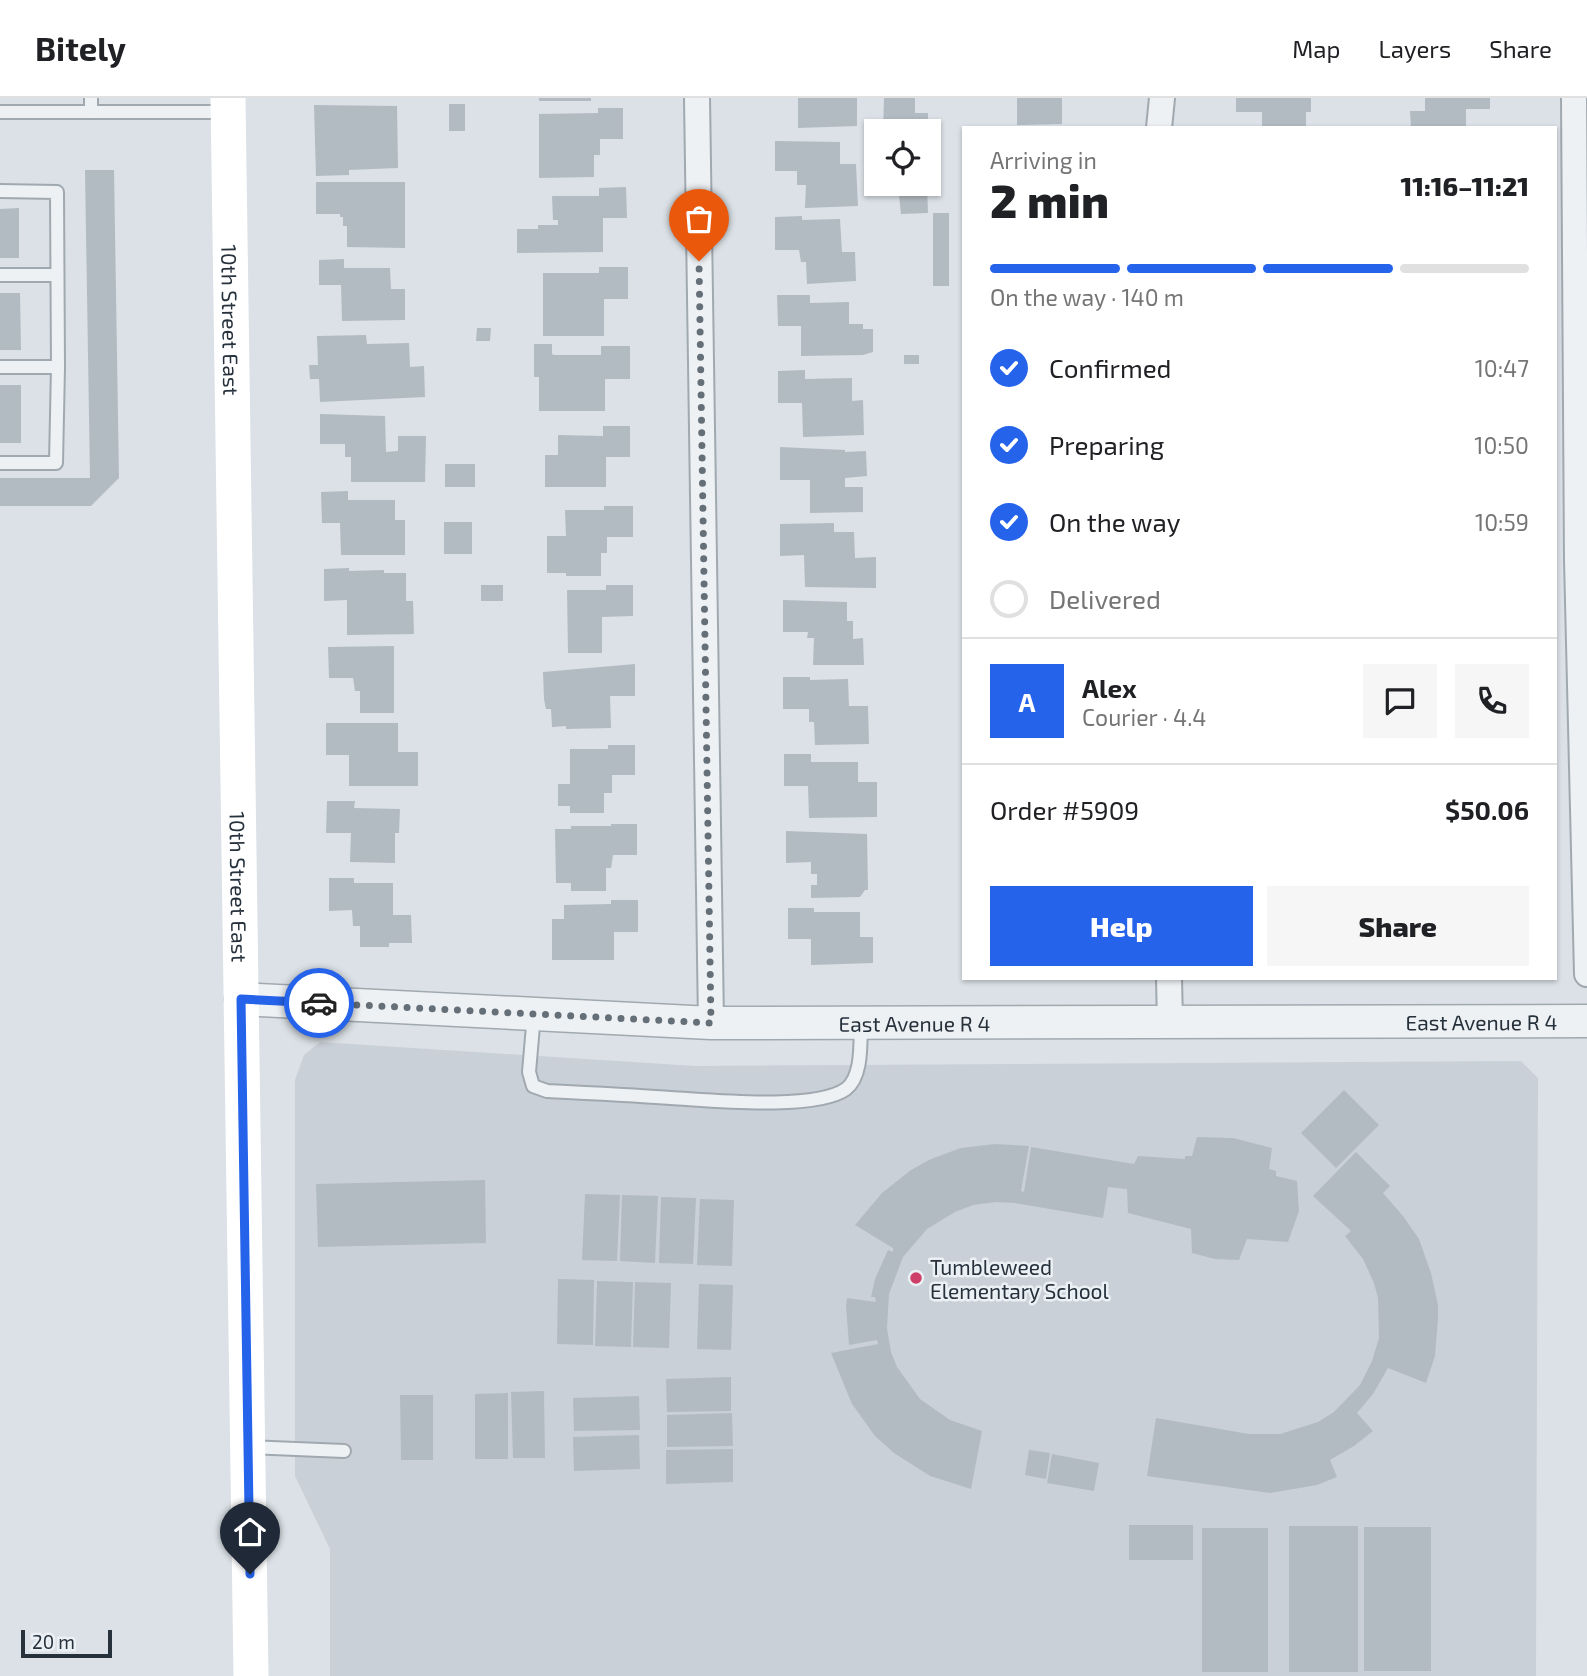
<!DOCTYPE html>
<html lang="en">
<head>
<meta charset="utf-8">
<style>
	body { margin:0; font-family:"Exo 2",sans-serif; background:#f6f6f6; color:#202124; height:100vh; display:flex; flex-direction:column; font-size:26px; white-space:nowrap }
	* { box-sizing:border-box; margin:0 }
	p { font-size:23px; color:#757577 }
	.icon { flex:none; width:38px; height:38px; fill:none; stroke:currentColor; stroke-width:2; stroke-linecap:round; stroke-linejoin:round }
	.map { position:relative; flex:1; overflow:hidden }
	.details { position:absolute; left:962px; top:28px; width:595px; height:854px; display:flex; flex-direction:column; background:#fff; border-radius:0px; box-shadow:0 2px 5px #0004 }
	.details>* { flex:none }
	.buttons { position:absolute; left:864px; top:21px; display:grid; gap:14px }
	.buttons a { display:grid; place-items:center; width:77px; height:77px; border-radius:0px; background:#fff; box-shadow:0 2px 5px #0004; font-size:35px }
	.scale { position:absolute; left:21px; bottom:18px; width:91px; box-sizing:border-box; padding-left:7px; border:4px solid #26313c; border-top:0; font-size:19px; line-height:24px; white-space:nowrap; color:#26313c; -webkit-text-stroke:5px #eaf0f4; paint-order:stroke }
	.pin { position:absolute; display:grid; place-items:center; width:60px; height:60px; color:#fff; margin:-72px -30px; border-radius:50% 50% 50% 0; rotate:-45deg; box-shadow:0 0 7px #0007 }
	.pin .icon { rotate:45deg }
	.courier { position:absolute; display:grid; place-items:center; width:70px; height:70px; margin:-35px; border:5px solid #2563eb; border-radius:50%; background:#fff; color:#222; box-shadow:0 2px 9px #0007 }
	.headline em { font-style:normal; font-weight:800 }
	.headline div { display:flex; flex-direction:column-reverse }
	.headline { display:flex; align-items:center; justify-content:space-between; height:119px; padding:0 28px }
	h1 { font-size:46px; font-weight:800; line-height:52px }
	.bar { display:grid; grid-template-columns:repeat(4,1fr); gap:10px 7px; align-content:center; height:84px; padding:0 28px }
	.bar i { height:9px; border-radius:5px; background:#e0e0e0 }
	.bar .selected { background:#2563eb }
	.bar p { grid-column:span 4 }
	.line { display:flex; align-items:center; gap:18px; padding:0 28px; border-top:2px solid #e0e0e0 }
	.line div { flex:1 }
	.round { display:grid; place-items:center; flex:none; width:74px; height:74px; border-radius:0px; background:#f6f6f6 }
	ol { padding:0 28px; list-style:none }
	li { display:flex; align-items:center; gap:21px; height:77px }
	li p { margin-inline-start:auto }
	li .icon { padding:7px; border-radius:50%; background:#2563eb; color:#fff; stroke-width:4 }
	li:last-child { color:#757577 }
	li i { width:38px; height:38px; border:4px solid #e0e0e0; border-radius:50% }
	.primary-button { display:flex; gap:14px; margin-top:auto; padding:14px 28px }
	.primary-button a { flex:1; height:80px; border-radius:0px; background:#2563eb; color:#fff; font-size:28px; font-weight:800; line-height:80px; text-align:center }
	.primary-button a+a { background:#f6f6f6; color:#202124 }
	header { display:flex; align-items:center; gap:42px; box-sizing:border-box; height:98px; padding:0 35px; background:#fff; border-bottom:2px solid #e0e0e0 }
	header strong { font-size:33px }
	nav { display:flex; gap:38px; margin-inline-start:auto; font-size:24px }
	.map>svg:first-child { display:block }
	.built { fill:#c9d0d8 }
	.building { fill:#b3bbc2 }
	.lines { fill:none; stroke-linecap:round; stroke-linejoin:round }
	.service-casing { stroke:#a1a9b0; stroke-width:16 }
	.minor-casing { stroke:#a1a9b0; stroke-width:28 }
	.tertiary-casing { stroke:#a1a9b0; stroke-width:35 }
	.service { stroke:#eef1f4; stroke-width:12 }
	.minor { stroke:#eef1f4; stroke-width:24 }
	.tertiary { stroke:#eef1f4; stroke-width:32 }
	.secondary { stroke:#fff; stroke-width:35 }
	.done { stroke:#656f78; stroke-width:7; stroke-dasharray:0 12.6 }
	.route { stroke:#2563eb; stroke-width:9 }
	.poi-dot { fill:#cd3e69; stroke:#eaf0f4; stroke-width:2.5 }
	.labels { text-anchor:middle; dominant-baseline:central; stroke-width:5; stroke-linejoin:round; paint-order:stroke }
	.street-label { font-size:21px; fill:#26313c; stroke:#eaf0f4 }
	.poi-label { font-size:21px; fill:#26313c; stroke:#eaf0f4; text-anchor:start }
</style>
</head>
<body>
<header>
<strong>Bitely</strong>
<nav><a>Map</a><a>Layers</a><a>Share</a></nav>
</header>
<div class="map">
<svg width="1587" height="1578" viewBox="0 0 1587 1578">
	<rect width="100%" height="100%" fill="#dbe1e6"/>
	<!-- built -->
	<path class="built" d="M320,944l375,24 826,-5 17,17 -2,598h-1206v-127l-35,-73v-396l9,-25z"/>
	<!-- building -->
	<g class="building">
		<rect x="539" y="0" width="52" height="3"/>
		<path d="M798,0h59v28l-59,2z"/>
		<path d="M884,0h31v15h13v18h-45z"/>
		<path d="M1017,0h45v26l-45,1z"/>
		<path d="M1236,0h75v14h-5v16h-44v-16h-26z"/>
		<path d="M1425,0h65v11h-24v19h-55l-1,-17h15z"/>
		<rect x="449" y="6" width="16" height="27"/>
		<path d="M314,7l83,1 1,62 -49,2v5l-33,1z"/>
		<path d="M598,10h25v31h-23v16h-6v22l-55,1v-64l59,-1z"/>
		<path d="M775,43l65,1v22h16l2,42 -53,2 1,-23h-9v-14h-22z"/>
		<path d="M85,72h29l5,308 -28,28h-91v-28h90z"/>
		<path d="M316,84h89v66l-58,-1v-21h-4v-9h-3v-3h-24z"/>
		<path d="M927,86l1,29 -27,1 -3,-29z"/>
		<path d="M626,89l1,31h-24v34l-86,1v-24h21v-4h20v-5h-5l-1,-24h47v-8z"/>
		<path d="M19,110v50h-19v-49z"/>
		<rect x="933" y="115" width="16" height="73"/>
		<path d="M802,118v4l38,-1 2,33h13l1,29 -49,3 -1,-22h-5l-2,-12h-24v-33z"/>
		<path d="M344,161v9h46l1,21h14v31l-63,1 -1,-36h-22v-25z"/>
		<path d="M599,169h29v32h-24v37h-61v-63h56z"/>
		<path d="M0,195h20l1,57h-21z"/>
		<path d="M777,197h33v8l39,-1v22h14v5h10v23l-10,3 -62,1v-30h-23z"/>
		<path d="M477,230h14l-1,13h-14z"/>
		<path d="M366,237l1,9 42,-1 1,24 14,-1 1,31 -105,5 -1,-23h-9l-1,-14h9l-1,-29z"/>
		<path d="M534,246h18v10l2,1h47v-9h29v33h-25v32h-66v-34h-5z"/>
		<rect x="904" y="257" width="15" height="9"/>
		<path d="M805,272v9l47,-1v23l11,-1 1,35 -61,2 -1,-34h-24v-32z"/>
		<rect x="0" y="287" width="21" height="58"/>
		<path d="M320,316l65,2 1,36 12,-1v-15h28l-1,46h-74v-25h-6v-13h-25z"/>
		<path d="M603,328h27v31h-24v30h-61v-32h13v-20l45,1z"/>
		<path d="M780,349l65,3v2l21,-1 1,25 -22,2v9h18v25l-53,1v-33h-30z"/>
		<rect x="445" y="366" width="30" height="23"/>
		<path d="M348,393v9h47v20h10v35h-64l-1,-32h-18l-1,-31z"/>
		<path d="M604,408h29v31h-26v16h-6v23h-35v-3h-19v-37h19l-1,-26h39z"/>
		<rect x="444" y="424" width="28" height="32"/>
		<path d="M834,425v9h20l1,26 21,-1v31l-71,-1 -1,-32 -24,1v-32z"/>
		<path d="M349,470v3l35,-1v3h22v28h7l1,33 -67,1v-35l-23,1v-32z"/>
		<rect x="481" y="487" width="22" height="16"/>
		<path d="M606,487h27v31l-31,1v36h-34l-1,-63h39z"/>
		<path d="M783,502l64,2v19h6v18l10,-1 1,27h-51l1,-27h-7l1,-6h-25z"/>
		<path d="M394,548v67h-34v-22h-5l-2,-13h-24l-1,-31z"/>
		<path d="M635,566v32h-25l1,32 -45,1v-3l-14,1 -1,-18h-5l-2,-10 -1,-27z"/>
		<path d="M783,579h27v3l38,-1 1,27h19l1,38 -54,1 -1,-23h-5v-13h-26z"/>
		<path d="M326,625h72v29h20v34h-69v-31h-23z"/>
		<path d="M608,647h27v30h-23v18h-8v20h-34v-7h-12v-22h12v-35h38z"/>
		<path d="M784,656h27v8h47v20h19v35l-68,1 -1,-32h-24z"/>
		<path d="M327,703h28l-1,7 46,1 -1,24h-4v30l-45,-1 1,-29h-25z"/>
		<path d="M611,726h26v31h-24l-2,13h-5v23h-35v-8h-15l-1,-54h16v-3h40z"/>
		<path d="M786,733l81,3 1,56h-3l-5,7 -49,1v-13h6v-11h-6v-12l-25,1z"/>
		<path d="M329,780h25v5h39v32h18l1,28h-23v4h-29v-21h-7l-1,-16 -23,1z"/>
		<path d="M611,802h27v32h-24v28h-62v-41h12v-14l47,-1z"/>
		<path d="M788,810h26v4h46v25h13v26l-62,2v-26h-23z"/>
		<path d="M1344,992l35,35 -43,43 -35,-35z"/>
		<path d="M1197,1039l36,1 39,10 -3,21 7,2v5l21,5 2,30 -11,31 -41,-3 -8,21 -24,-1 -23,-6 -1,-24 -63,-16 -1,-24 -19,-2 -5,31 -88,-15 -19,-1 -23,3 -18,7 -28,17 -24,28 -14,37 -2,34 4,24 6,15 23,32 30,21 32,11 -11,58 -41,-13 -36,-23 -19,-17 -23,-32 -21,-51 47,-9 -1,-4 -28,5 -3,-39 1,-8 29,4 -1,-5h-4l4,-18 13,-29 5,2v-4l-38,-23 27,-32 29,-23 20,-11 30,-11 34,-4 34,2 -8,45 3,1 7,-45 103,17 4,-8 47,3v-3h7z"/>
		<path d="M1356,1054l34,34 -7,7 20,23 16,23 12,34 7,32v14l-3,37 -9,27 -38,-15 -15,26 -16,19 16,18 -19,15 -24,14 7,17 -20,8 -47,8 -123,-17 9,-58 93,16h31l38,-12 16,-10 26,-27 12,-24 7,-23 -1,-40 -4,-15 -11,-24 -18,-23 6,-5 -38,-35z"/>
		<path d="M485,1082l1,63 -168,4 -2,-63z"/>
		<path d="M585,1096l35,1 -3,66 -35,-1z"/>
		<path d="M622,1097l36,1 -3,67 -35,-2z"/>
		<path d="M661,1099l35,1 -3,66 -34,-1z"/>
		<path d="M700,1101l34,1 -2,66 -35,-1z"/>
		<path d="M558,1181l36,1 -1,65 -36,-1z"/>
		<path d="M597,1183l36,1 -2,65 -36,-1z"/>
		<path d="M635,1184l36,1 -2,65 -36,-1z"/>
		<path d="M699,1186l34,1 -2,65 -34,-1z"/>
		<path d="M731,1279v34l-64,1 -1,-33z"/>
		<path d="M544,1293l1,67h-32l-2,-66z"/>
		<path d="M508,1295v66h-33v-65z"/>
		<path d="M400,1297h33v65h-32z"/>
		<path d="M639,1298l1,34 -66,1 -1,-33z"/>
		<path d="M732,1315l1,33 -66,1v-32z"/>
		<path d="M639,1337l1,34 -66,2 -1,-34z"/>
		<path d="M733,1351v33l-67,2v-34z"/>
		<path d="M1029,1352l21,3 -4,26 -21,-4z"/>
		<path d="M1052,1356l47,9 -5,28 -47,-8z"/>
		<rect x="1129" y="1427" width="64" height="35"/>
		<rect x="1289" y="1428" width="69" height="146"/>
		<rect x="1364" y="1429" width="67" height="144"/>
		<rect x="1202" y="1430" width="66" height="144"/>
	</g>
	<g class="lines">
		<!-- service casing -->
		<g class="service-casing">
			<g id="service">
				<path d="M0,14h228"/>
				<path d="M91,14v-14"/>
				<path d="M0,93l57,1 1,175"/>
				<path d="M0,177h57"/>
				<path d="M0,269h58l-2,96h-56"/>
				<path d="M534,916l-5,58 4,14 14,5c42,2 83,4 124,7 38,2 144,13 175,-9 17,-13 14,-47 15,-66"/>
				<path d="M248,1349l96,4"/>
			</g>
		</g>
		<!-- minor casing -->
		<g class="minor-casing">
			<g id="minor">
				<path d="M697,0l14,925"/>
				<path d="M1574,0l3,462 10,414"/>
				<path d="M1159,30l3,-30"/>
				<path d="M1169,880l1,45"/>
			</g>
		</g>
		<!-- tertiary casing -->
		<g class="tertiary-casing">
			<g id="tertiary">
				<path id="s1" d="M241,901l470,24 876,-2"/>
			</g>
		</g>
		<!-- service -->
		<use href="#service" class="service"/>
		<!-- minor -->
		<use href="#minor" class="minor"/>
		<!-- tertiary -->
		<use href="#tertiary" class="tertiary"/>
		<!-- secondary -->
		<path class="secondary" id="s2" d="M228,0l23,1578"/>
	</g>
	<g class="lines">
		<!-- done -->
		<path class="done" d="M319,905l392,20 -12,-762"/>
		<!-- route -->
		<path class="route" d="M250,1476l-9,-575 78,4"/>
	</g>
	<!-- markers -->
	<circle class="poi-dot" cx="916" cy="1180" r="7"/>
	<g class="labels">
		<!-- street labels -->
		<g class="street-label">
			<text stroke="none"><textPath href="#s2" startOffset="222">10th Street East</textPath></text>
			<text stroke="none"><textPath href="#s2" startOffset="789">10th Street East</textPath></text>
			<text stroke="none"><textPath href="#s1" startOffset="1241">East Avenue R 4</textPath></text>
			<text stroke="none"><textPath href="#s1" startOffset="674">East Avenue R 4</textPath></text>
		</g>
		<!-- poi labels -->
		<g class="poi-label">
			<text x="930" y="1168">Tumbleweed<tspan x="930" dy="24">Elementary School</tspan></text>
		</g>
	</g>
</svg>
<div class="buttons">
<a><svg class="icon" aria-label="locate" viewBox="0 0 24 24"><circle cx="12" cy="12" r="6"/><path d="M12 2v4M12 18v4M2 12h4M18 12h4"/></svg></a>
</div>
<div class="scale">20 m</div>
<div class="pin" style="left:699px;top:163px;background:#ea580c"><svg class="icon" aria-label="bag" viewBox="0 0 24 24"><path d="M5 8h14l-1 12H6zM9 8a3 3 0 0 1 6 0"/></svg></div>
<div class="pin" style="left:250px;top:1476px;background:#1f2937"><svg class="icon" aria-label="home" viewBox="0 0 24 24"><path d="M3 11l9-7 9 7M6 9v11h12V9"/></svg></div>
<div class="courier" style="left:319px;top:905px"><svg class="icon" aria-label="car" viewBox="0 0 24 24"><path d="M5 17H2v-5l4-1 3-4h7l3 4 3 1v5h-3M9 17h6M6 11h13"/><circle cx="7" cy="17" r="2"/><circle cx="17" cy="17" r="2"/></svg></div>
<section class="details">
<div class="headline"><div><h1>2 min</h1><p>Arriving in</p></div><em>11:16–11:21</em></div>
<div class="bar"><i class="selected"></i><i class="selected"></i><i class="selected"></i><i></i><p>On the way · 140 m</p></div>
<ol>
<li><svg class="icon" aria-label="check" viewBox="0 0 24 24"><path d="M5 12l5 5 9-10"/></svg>Confirmed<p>10:47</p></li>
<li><svg class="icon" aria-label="check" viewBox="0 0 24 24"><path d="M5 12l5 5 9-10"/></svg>Preparing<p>10:50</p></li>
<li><svg class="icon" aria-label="check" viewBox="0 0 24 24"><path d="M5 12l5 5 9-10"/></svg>On the way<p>10:59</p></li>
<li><i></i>Delivered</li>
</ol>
<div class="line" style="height:126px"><b class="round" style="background:#2563eb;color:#fff">A</b><div><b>Alex</b><p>Courier · 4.4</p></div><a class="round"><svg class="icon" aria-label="chat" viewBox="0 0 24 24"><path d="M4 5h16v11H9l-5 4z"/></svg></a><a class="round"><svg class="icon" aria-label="phone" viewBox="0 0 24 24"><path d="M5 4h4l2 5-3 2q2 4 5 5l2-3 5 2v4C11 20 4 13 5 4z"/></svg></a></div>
<div class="line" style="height:91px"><div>Order #5909</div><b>$50.06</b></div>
<div class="primary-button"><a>Help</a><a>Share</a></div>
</section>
</div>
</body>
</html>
